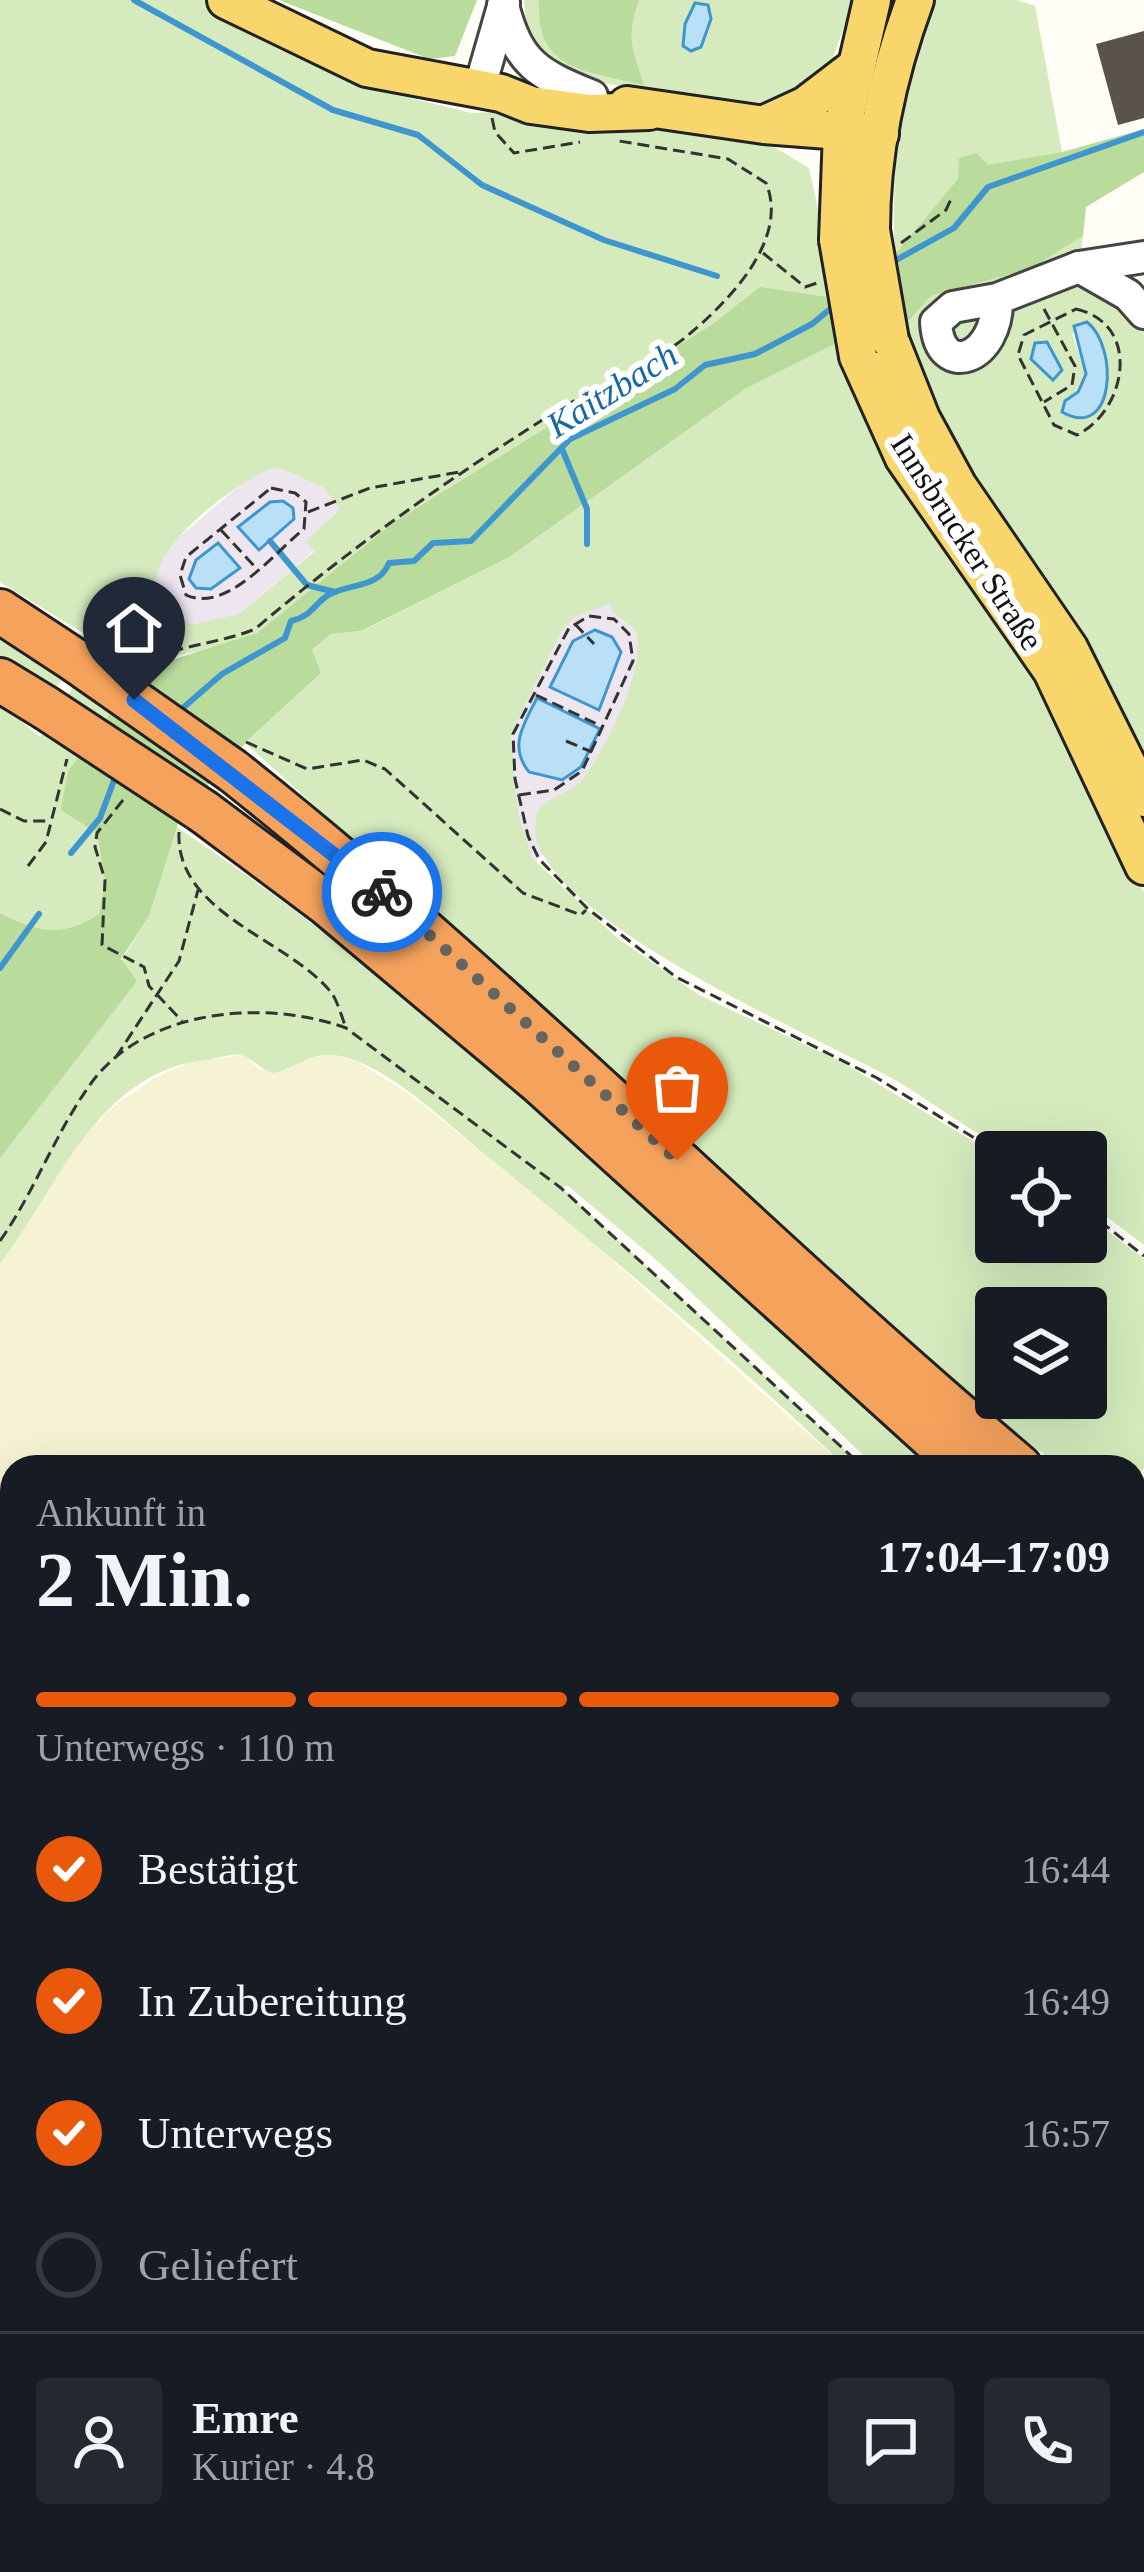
<!DOCTYPE html>
<html lang="de">
<head>
<meta charset="utf-8">
<style>
	body { margin:0; font-family:"Times New Roman",serif; background:#242831; color:#f1f3f6; height:100vh; display:flex; flex-direction:column; font-size:45px; white-space:nowrap }
	* { box-sizing:border-box; margin:0 }
	p { font-size:39px; color:#9ea1a6 }
	.icon { flex:none; width:66px; height:66px; fill:none; stroke:currentColor; stroke-width:2; stroke-linecap:round; stroke-linejoin:round }
	.map { position:relative; flex:1; overflow:hidden }
	.drawer { position:absolute; left:0px; top:1455px; width:1146px; height:1119px; display:flex; flex-direction:column; background:#171b24; border-radius:36px 36px 0 0; box-shadow:0 12px 48px #0002 }
	.drawer>* { flex:none }
	.controls { position:absolute; left:975px; top:1131px; display:grid; gap:24px }
	.controls a { display:grid; place-items:center; width:132px; height:132px; border-radius:12px; background:#171b24; box-shadow:0 12px 48px #0002; font-size:60px }
	.pin { position:absolute; display:grid; place-items:center; width:102px; height:102px; color:#fff; margin:-123px -51px; border-radius:50% 50% 50% 0; rotate:-45deg; box-shadow:0 0 12px #0007 }
	.pin .icon { rotate:45deg }
	.courier { position:absolute; display:grid; place-items:center; width:120px; height:120px; margin:-60px; border:9px solid #1a73e8; border-radius:50%; background:#fff; color:#222; box-shadow:0 3px 15px #0007 }
	.head em { font-style:normal; font-weight:600 }
	.head div { display:flex; flex-direction:column-reverse }
	.head { display:flex; align-items:center; justify-content:space-between; height:204px; padding:0 36px }
	h1 { font-size:78px; font-weight:600; line-height:90px }
	.bar { display:grid; grid-template-columns:repeat(4,1fr); gap:18px 12px; align-content:center; height:144px; padding:0 36px }
	.bar i { height:15px; border-radius:9px; background:#363941 }
	.bar .active { background:#ea580c }
	.bar p { grid-column:span 4 }
	.line { display:flex; align-items:center; gap:30px; padding:0 36px; border-top:3px solid #363941 }
	.line div { flex:1 }
	.round { display:grid; place-items:center; flex:none; width:126px; height:126px; border-radius:12px; background:#242831 }
	ol { padding:0 36px; list-style:none }
	li { display:flex; align-items:center; gap:36px; height:132px }
	li p { margin-inline-start:auto }
	li .icon { padding:12px; border-radius:50%; background:#ea580c; color:#fff; stroke-width:4 }
	li:last-child { color:#9ea1a6 }
	li i { width:66px; height:66px; border:6px solid #363941; border-radius:50% }
	.map>svg:first-child { display:block }
	.industrial { fill:#eee6ef }
	.farmland { fill:#f6f3d4 }
	.green { fill:#d5ebbd; fill-rule:evenodd }
	.forest { fill:#b9dc9c }
	.water { fill:#b9e0f7; stroke:#3f96cf; stroke-width:3 }
	.lines { fill:none; stroke-linecap:round; stroke-linejoin:round }
	.stream { stroke:#3f96cf; stroke-width:6 }
	.building { fill:#5a524d }
	.minor-casing { stroke:#444; stroke-width:36 }
	.major-casing { stroke:#222; stroke-width:42 }
	.highway-casing { stroke:#222; stroke-width:48 }
	.path { stroke:#333; stroke-width:3; stroke-dasharray:12 6; stroke-linecap:butt }
	.minor { stroke:#fff; stroke-width:30 }
	.major { stroke:#f9d66b; stroke-width:36 }
	.highway { stroke:#f5a25d; stroke-width:42 }
	.major-bridge-casing { stroke:#222; stroke-width:42; stroke-linecap:butt }
	.highway-bridge-casing { stroke:#222; stroke-width:48; stroke-linecap:butt }
	.major-bridge { stroke:#f9d66b; stroke-width:36 }
	.highway-bridge { stroke:#f5a25d; stroke-width:42 }
	.done { stroke:#646461; stroke-width:12; stroke-dasharray:0 21.6 }
	.route { stroke:#1a73e8; stroke-width:15 }
	.labels { text-anchor:middle; dominant-baseline:central; stroke-width:12; stroke-linejoin:round; paint-order:stroke }
	.street-label { font-size:33px; fill:#111; stroke:#fff }
	.water-label { font-size:36px; font-style:italic; fill:#1768a6; stroke:#fff }
</style>
</head>
<body>
<div class="map">
<svg width="1144" height="2572" viewBox="0 0 1144 2572">
	<rect width="100%" height="100%" fill="#fffdf5"/>
	<!-- industrial -->
	<g class="industrial">
		<path d="M277,467l46,20 17,22 -33,31 8,10 -76,64 -47,12 -34,-30 -4,-24 15,-26 85,-73z"/>
		<path d="M602,585l23,20 31,56 -98,182 -40,32 -19,-141 57,-113z"/>
	</g>
	<!-- farmland -->
	<g class="farmland">
		<path d="M333,1054l25,8 54,34 165,133 269,238h-834v1095h22l-3,10h-31v-1308l76,-120 38,-38 39,-27 40,-18 50,-6 16,14 24,2 24,-14z"/>
		<path d="M1144,2212v360h-206l7,-10h189v-332z"/>
		<path d="M163,2562h353l-3,10h-350z"/>
	</g>
	<!-- green -->
	<g class="green">
		<path d="M0,0h207l147,77 -2,7 120,29 47,-2 255,36 35,21 16,73 -5,2 8,54 -69,-9 -48,37 -317,197 -137,111 -25,12 -68,13 -88,159 21,16 8,47 -6,34c-37,24 -61,18 -99,-1v-209l40,33 61,-93 -101,-62zM277,467l46,20 17,22 -34,32 9,10 -76,63 -47,11c-10,-8 -29,-20 -34,-31 -19,-41 84,-118 119,-127z"/>
		<path d="M524,0h330l-30,82 -42,24 -33,1 -158,-26 -50,-23 -14,-22z"/>
		<path d="M933,0h84l18,6 27,146c-105,18 -100,23 -167,102 -5,-89 8,-170 38,-254z"/>
		<path d="M1083,236l-3,31 64,46v454l-190,-320 -50,-125 27,-26 99,-27zM1087,322l8,7 12,33 -44,50 23,-38 -14,-40z"/>
		<path d="M839,342l177,292 128,258v353l-58,-44v-49c-21,0 -53,6 -73,0 -23,-7 -91,-57 -118,-72 -73,-41 -357,-162 -360,-252 -1,-34 31,-28 47,-48 24,-31 67,-114 53,-151l-24,-18v-8l-37,14 -13,15 -50,102 7,79 14,45 84,79 83,58 141,66 156,94v87h90v-28l58,45v209l-10,14v-15h-72l-49,-35 -768,-689 76,-70 -10,-22 20,-17 31,-3 146,-73 237,-169zM996,1308h90v90h-90z"/>
		<path d="M0,631l65,43 -11,19 -54,-32z"/>
		<path d="M175,826c277,183 506,426 757,641h-56l-215,-203 -94,-79 -5,3 301,279h-17c-112,-108 -232,-208 -353,-306 -40,-32 -108,-100 -159,-106 -24,-3 -39,13 -60,18 -13,-3 -21,-14 -32,-18 -9,-2 -28,4 -37,5 -108,12 -149,131 -205,204v-106l149,-242z"/>
		<path d="M1134,1718l10,3v60l-10,9z"/>
		<path d="M1144,1947v265l-10,18v-277z"/>
		<path d="M34,2562h129v10h-132z"/>
		<path d="M516,2562h108l-4,10h-107z"/>
		<path d="M791,2562h153l-6,10h-150z"/>
	</g>
	<!-- forest -->
	<g class="forest">
		<path d="M279,0h198l-22,56 -26,3z"/>
		<path d="M539,0h100c-14,38 -6,51 5,85 -56,-14 -109,-13 -105,-85z"/>
		<path d="M1144,129v43l-58,35 -3,29 -53,33 -99,27 -23,25 -13,-67 63,-75 1,-21 18,-5 11,12 74,-13z"/>
		<path d="M760,287l68,10 11,45 -94,47 -237,169 -147,73 -30,3 -19,16 9,23 -73,67 -68,77 -31,99 -28,43 16,22 -137,177v-245c38,19 62,25 99,1l6,-34 -8,-47 -36,-23 7,-39 75,-102 114,-36 137,-111 317,-197z"/>
		<path d="M1134,1636l10,7v78l-10,-3z"/>
		<path d="M1144,1781v166l-10,6v-163z"/>
		<path d="M624,2562h167l-3,10h-168z"/>
	</g>
	<!-- water -->
	<g class="water">
		<path d="M695,3l13,2 3,14 -10,28 -10,4 -8,-5 2,-22z"/>
		<path d="M1087,322c32,25 28,120 -25,90l3,-11 13,-9 8,-18 -12,-48z"/>
		<path d="M1047,342l15,28 -9,10 -22,-21 4,-16z"/>
		<path d="M283,501l10,7 1,11 -35,31 -21,-23 32,-25z"/>
		<path d="M218,543l22,25 -29,21 -15,-1 -7,-9 7,-19z"/>
		<path d="M595,630l17,7 9,15 -22,58 -49,-23 23,-46z"/>
		<path d="M537,698l63,31 -19,38 -19,13 -33,-8c-21,-26 -5,-48 8,-74z"/>
	</g>
	<g class="lines">
		<!-- stream -->
		<g class="stream">
			<path d="M134,0l199,110 85,25 64,50 122,55 113,36"/>
			<path d="M889,264l65,-36 34,-41 156,-55"/>
			<path d="M562,449l25,60v35"/>
			<path d="M270,541l37,44 28,7"/>
			<path d="M177,713l45,-39 63,-36 6,-17c22,-5 24,-19 39,-27 22,-11 49,-6 59,-31l25,-2 19,-18 38,-2 99,-102 105,-50 30,-24 50,-11 57,-30 23,-19"/>
			<path d="M71,853l29,-35 16,-43"/>
			<path d="M0,968l39,-54"/>
			<path d="M1134,1874l10,-11"/>
			<path d="M707,2572l3,-10"/>
		</g>
	</g>
	<!-- building -->
	<path class="building" d="M1144,31v87l-26,7 -22,-81z"/>
	<g class="lines">
		<!-- minor casing -->
		<g class="minor-casing">
			<g id="minor">
				<path d="M503,5c15,59 35,69 89,91"/>
				<path d="M479,90l25,-87"/>
				<path d="M1079,267l49,28 16,18"/>
				<path d="M997,299c2,60 -58,83 -61,23l17,-15 44,-8 82,-32 65,-10"/>
			</g>
		</g>
		<!-- major casing -->
		<g class="major-casing">
			<g id="major">
				<path d="M226,0l141,68 134,25 30,12 58,8 60,-2"/>
				<path d="M627,105l137,20 116,9"/>
				<path d="M765,124l41,-19 47,-36"/>
				<path d="M871,230c0,-78 17,-157 44,-230"/>
				<path d="M838,240l4,-109 30,-131"/>
				<path d="M890,340l31,78 37,68 111,162 75,150"/>
				<path d="M858,356l46,102 148,213 92,195"/>
			</g>
		</g>
		<!-- highway casing -->
		<g class="highway-casing">
			<g id="highway">
				<path d="M0,611l76,50"/>
				<path d="M0,680l46,28"/>
				<path d="M233,771c275,218 519,470 787,696"/>
				<path d="M204,812l123,92 212,178 425,385"/>
				<path d="M1134,1556l10,8"/>
				<path d="M1134,1602l10,6"/>
			</g>
		</g>
		<!-- path -->
		<g class="path">
			<path d="M492,118l3,14 19,21 66,-11"/>
			<path d="M901,243l45,-33 6,-13"/>
			<path d="M763,253l42,34 12,-4"/>
			<path d="M1044,309l31,57 -3,19 -28,17"/>
			<path d="M1076,309c66,15 51,101 1,126l-23,-10 -36,-70 6,-20z"/>
			<path d="M271,488l24,5 11,9 -2,27c-30,24 -78,85 -118,66l-6,-20 6,-18z"/>
			<path d="M308,512l62,-24 95,-17"/>
			<path d="M221,530l34,37"/>
			<path d="M575,624l19,20"/>
			<path d="M139,667c34,-23 78,-22 116,-38 93,-79 193,-150 297,-215 43,-28 96,-46 135,-78 40,-33 103,-96 79,-153l-38,-24 -109,-18"/>
			<path d="M536,695l67,32"/>
			<path d="M566,741l26,11"/>
			<path d="M246,742l61,27 56,-9 22,9 138,124 58,22 5,-5"/>
			<path d="M519,795l35,-5 28,-19 51,-110 -4,-27 -15,-15 -25,-3 -20,12 -56,106 2,45 13,57 11,23 49,50 88,68 201,101 120,74"/>
			<path d="M123,800l-26,33 -2,14 10,33 -3,65 42,22 5,19 33,35"/>
			<path d="M0,809l24,12h27"/>
			<path d="M179,832c-4,81 108,107 151,159 7,8 11,24 15,34"/>
			<path d="M28,866l18,-24 21,-83"/>
			<path d="M116,1057l63,-96 19,-71"/>
			<path d="M1086,1210l58,46"/>
			<path d="M0,1241c35,-50 56,-110 92,-159 55,-74 175,-83 254,-54l215,160 302,279"/>
			<path d="M1134,1487l10,-13"/>
			<path d="M1134,2214l10,-18"/>
			<path d="M99,2572l4,-10"/>
			<path d="M933,2572l6,-10"/>
		</g>
		<!-- minor -->
		<use href="#minor" class="minor"/>
		<!-- major -->
		<use href="#major" class="major"/>
		<!-- highway -->
		<use href="#highway" class="highway"/>
		<!-- major-bridge casing -->
		<g class="major-bridge-casing">
			<g id="major-bridge">
				<path d="M871,230l19,110"/>
				<path d="M838,240l20,116"/>
			</g>
		</g>
		<!-- highway-bridge casing -->
		<g class="highway-bridge-casing">
			<g id="highway-bridge">
				<path d="M76,661l157,110"/>
				<path d="M46,708l158,104"/>
			</g>
		</g>
		<!-- major-bridge -->
		<use href="#major-bridge" class="major-bridge"/>
		<!-- highway-bridge -->
		<use href="#highway-bridge" class="highway-bridge"/>
	</g>
	<g class="lines">
		<!-- done -->
		<path class="done" d="M382,892l295,268"/>
		<!-- route -->
		<path class="route" d="M134,700l248,192"/>
	</g>
	<g class="labels">
		<!-- street labels -->
		<g class="street-label">
			<text transform="translate(967 542) rotate(57)">Innsbrucker Straße</text>
		</g>
		<!-- water labels -->
		<g class="water-label">
			<text transform="translate(612 390) rotate(-32)">Kaitzbach</text>
		</g>
	</g>
</svg>
<div class="controls">
<a><svg class="icon" aria-label="locate" viewBox="0 0 24 24"><circle cx="12" cy="12" r="6"/><path d="M12 2v4M12 18v4M2 12h4M18 12h4"/></svg></a>
<a><svg class="icon" aria-label="layers" viewBox="0 0 24 24"><path d="M12 4l9 5-9 5-9-5zM3 14l9 5 9-5"/></svg></a>
</div>
<div class="pin" style="left:677px;top:1160px;background:#ea580c"><svg class="icon" aria-label="bag" viewBox="0 0 24 24"><path d="M5 8h14l-1 12H6zM9 8a3 3 0 0 1 6 0"/></svg></div>
<div class="pin" style="left:134px;top:700px;background:#1f2937"><svg class="icon" aria-label="home" viewBox="0 0 24 24"><path d="M3 11l9-7 9 7M6 9v11h12V9"/></svg></div>
<div class="courier" style="left:382px;top:892px"><svg class="icon" aria-label="bike" viewBox="0 0 24 24"><circle cx="6" cy="16" r="4"/><circle cx="18" cy="16" r="4"/><path d="M6 16l4-8h5l3 8M10 8l3 8H6M13 5h3"/></svg></div>
<section class="drawer">
<div class="head"><div><h1>2 Min.</h1><p>Ankunft in</p></div><em>17:04–17:09</em></div>
<div class="bar"><i class="active"></i><i class="active"></i><i class="active"></i><i></i><p>Unterwegs · 110 m</p></div>
<ol>
<li><svg class="icon" aria-label="check" viewBox="0 0 24 24"><path d="M5 12l5 5 9-10"/></svg>Bestätigt<p>16:44</p></li>
<li><svg class="icon" aria-label="check" viewBox="0 0 24 24"><path d="M5 12l5 5 9-10"/></svg>In Zubereitung<p>16:49</p></li>
<li><svg class="icon" aria-label="check" viewBox="0 0 24 24"><path d="M5 12l5 5 9-10"/></svg>Unterwegs<p>16:57</p></li>
<li><i></i>Geliefert</li>
</ol>
<div class="line" style="height:216px"><a class="round"><svg class="icon" aria-label="person" viewBox="0 0 24 24"><circle cx="12" cy="8" r="4"/><path d="M4 21q1-7 8-7t8 7"/></svg></a><div><b>Emre</b><p>Kurier · 4.8</p></div><a class="round"><svg class="icon" aria-label="chat" viewBox="0 0 24 24"><path d="M4 5h16v11H9l-5 4z"/></svg></a><a class="round"><svg class="icon" aria-label="phone" viewBox="0 0 24 24"><path d="M5 4h4l2 5-3 2q2 4 5 5l2-3 5 2v4C11 20 4 13 5 4z"/></svg></a></div>
</section>
</div>
</body>
</html>
